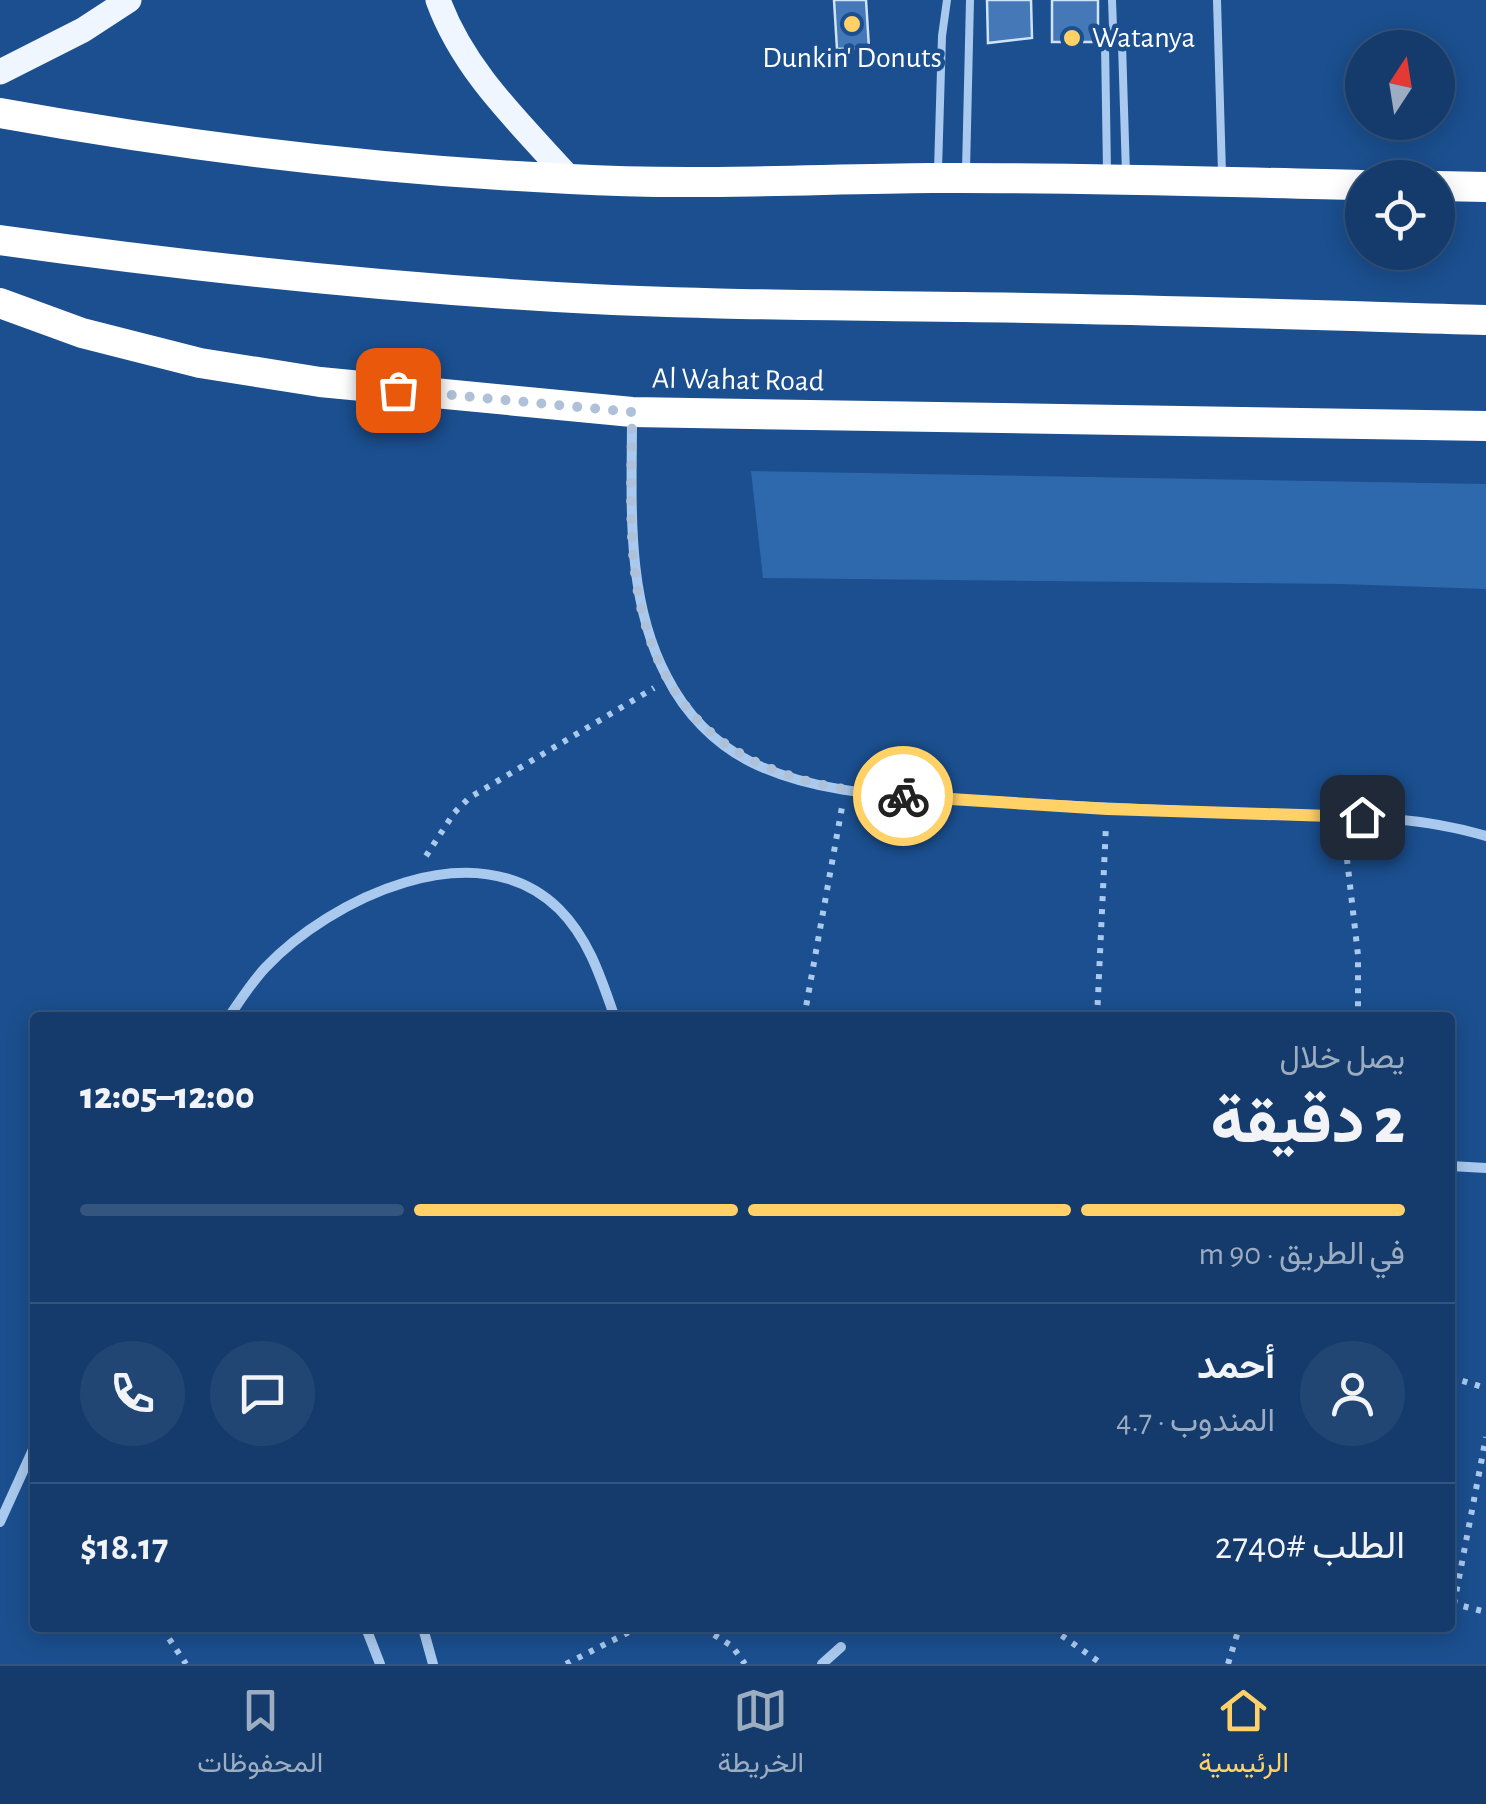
<!DOCTYPE html>
<html lang="ar">
<head>
<meta charset="utf-8">
<style>
	body { margin:0; font-family:"Alegreya Sans",Vazirmatn,sans-serif; background:#214673; color:#f1f3f6; direction:rtl; height:100vh; display:flex; flex-direction:column; font-size:38px; white-space:nowrap }
	* { box-sizing:border-box; margin:0 }
	p { font-size:32px; color:#9dadc1 }
	.icon { flex:none; width:55px; height:55px; fill:none; stroke:currentColor; stroke-width:2; stroke-linecap:round; stroke-linejoin:round }
	.map { position:relative; flex:1; overflow:hidden; direction:ltr }
	.details { position:absolute; left:30px; top:1012px; width:1425px; height:620px; display:flex; flex-direction:column; background:#143b6b; border-radius:10px; box-shadow:0 5px 25px #0003,0 0 0 2px #33557e; direction:rtl }
	.details>* { flex:none }
	.needle { width:65px; rotate:12deg }
	.buttons { position:absolute; left:1345px; top:30px; display:grid; gap:20px }
	.buttons a { display:grid; place-items:center; width:110px; height:110px; border-radius:50%; background:#143b6b; box-shadow:0 5px 25px #0003,0 0 0 2px #33557e; font-size:50px }
	.pin { position:absolute; display:grid; place-items:center; width:85px; height:85px; color:#fff; margin:-42px; border-radius:20px; box-shadow:0 5px 15px #0006 }
	.courier { position:absolute; display:grid; place-items:center; width:100px; height:100px; margin:-50px; border:8px solid #ffd166; border-radius:50%; background:#fff; color:#222; box-shadow:0 2px 12px #0007 }
	.head em { font-style:normal; font-weight:800 }
	.head div { display:flex; flex-direction:column-reverse }
	.head { display:flex; align-items:center; justify-content:space-between; height:170px; padding:0 50px }
	h1 { font-size:65px; font-weight:800; line-height:75px }
	.bar { display:grid; grid-template-columns:repeat(4,1fr); gap:15px 10px; align-content:center; height:120px; padding:0 50px }
	.bar i { height:12px; border-radius:8px; background:#33557e }
	.bar .on { background:#ffd166 }
	.bar p { grid-column:span 4 }
	.line { display:flex; align-items:center; gap:25px; padding:0 50px; border-top:2px solid #33557e }
	.line div { flex:1 }
	.round { display:grid; place-items:center; flex:none; width:105px; height:105px; border-radius:52px; background:#214673 }
	.menu { display:flex; justify-content:space-around; align-items:center; height:140px; border-top:2px solid #33557e; background:#143b6b; font-size:28px; color:#9dadc1 }
	.menu a { display:grid; justify-items:center; gap:5px }
	.menu .on { color:#ffd166 }
	.map>svg:first-child { display:block }
	.green { fill:#2e69ad }
	.building { fill:#4478b7; stroke:#cfe3fa; stroke-width:2.5 }
	.lines { fill:none; stroke-linecap:round; stroke-linejoin:round }
	.path { stroke:#a9c9ee; stroke-width:6; stroke-dasharray:5 8; stroke-linecap:butt }
	.lane { stroke:#a9c9ee; stroke-width:8 }
	.street { stroke:#a9c9ee; stroke-width:10 }
	.primary { stroke:#f0f6ff; stroke-width:25 }
	.highway { stroke:#fff; stroke-width:30 }
	.done { stroke:#afc1d8; stroke-width:10; stroke-dasharray:0 18 }
	.route { stroke:#ffd166; stroke-width:12 }
	.poi-dot { fill:#ffd166; stroke:#1b4f8f; stroke-width:4 }
	.labels { text-anchor:middle; dominant-baseline:central; stroke-width:9; stroke-linejoin:round; paint-order:stroke }
	.poi-label { font-size:30px; fill:#fff; stroke:#1b4f8f; text-anchor:start }
	.street-label { font-size:30px; fill:#fff; stroke:#1b4f8f }
</style>
</head>
<body>
<div class="map">
<svg width="1486" height="1664" viewBox="0 0 1486 1664">
	<rect width="100%" height="100%" fill="#1b4f8f"/>
	<!-- green -->
	<path class="green" d="M751,471l735,13v105l-145,-5 -578,-6z"/>
	<!-- building -->
	<g class="building">
		<path d="M834,0h32l3,48 -32,1z"/>
		<path d="M987,0h44l1,38 -44,5z"/>
		<rect x="1052" y="0" width="46" height="42"/>
	</g>
	<g class="lines">
		<!-- path -->
		<g class="path">
			<path d="M1344,833l14,122v63"/>
			<path d="M426,856l28,-43 15,-15 185,-110"/>
			<path d="M804,1018l38,-211"/>
			<path d="M1097,1018l9,-193"/>
			<path d="M1450,1377l36,11"/>
			<path d="M1451,1603l35,9"/>
			<path d="M1454,1604l32,-167"/>
			<path d="M162,1628l24,36"/>
			<path d="M703,1628l29,18 13,18"/>
			<path d="M1051,1628l51,36"/>
			<path d="M566,1664l71,-36"/>
			<path d="M1228,1664l11,-36"/>
		</g>
		<!-- lane -->
		<g class="lane">
			<path d="M1217,0l5,173"/>
			<path d="M1113,27l9,17 4,130"/>
			<path d="M938,170l4,-134 5,-36"/>
			<path d="M966,170l4,-170"/>
			<path d="M1107,171l-2,-127 8,-17 -1,-27"/>
		</g>
		<!-- street -->
		<g class="street">
			<path d="M632,417c0,87 -7,181 35,260 18,36 48,67 84,85 64,32 137,33 207,37 101,7 201,11 303,15 75,2 152,0 225,22"/>
			<path d="M228,1018c12,-17 23,-35 37,-50 65,-69 212,-140 294,-59 30,30 42,69 56,109"/>
			<path d="M1450,1166l36,2"/>
			<path d="M0,1522l35,-77"/>
			<path d="M366,1628l14,36"/>
			<path d="M423,1628l10,36"/>
			<path d="M822,1664l19,-17"/>
		</g>
		<!-- primary -->
		<g class="primary">
			<path d="M438,0c26,72 83,124 133,180"/>
			<path d="M0,72l83,-42 46,-30"/>
		</g>
		<!-- highway -->
		<g class="highway">
			<path d="M0,113c188,34 379,57 570,66 120,7 241,0 362,-1 143,-1 287,4 430,7"/>
			<path d="M1438,186l48,1"/>
			<path d="M0,240c185,26 370,46 556,57 136,8 272,8 408,10 174,2 348,8 522,13"/>
			<path d="M0,303l82,30 118,30 120,19 312,30 854,14"/>
		</g>
	</g>
	<g class="lines">
		<!-- done -->
		<path class="done" d="M398,390l234,22c0,57 -4,119 5,175 26,152 124,199 266,209"/>
		<!-- route -->
		<path class="route" d="M903,796l204,13 255,8"/>
	</g>
	<!-- markers -->
	<g class="poi-dot">
		<circle cx="852" cy="24" r="10"/>
		<circle cx="1072" cy="38" r="10"/>
	</g>
	<g class="labels">
		<!-- poi labels -->
		<g class="poi-label">
			<text x="1092" y="38">Watanya</text>
			<text x="852" y="58" text-anchor="middle">Dunkin' Donuts</text>
		</g>
		<!-- street labels -->
		<g class="street-label">
			<text transform="translate(738 380) rotate(1)">Al Wahat Road</text>
		</g>
	</g>
</svg>
<div class="buttons">
<a><svg class="needle" viewBox="-14 -14 28 28"><path d="M0-13l5 13h-10z" fill="#e53935"/><path d="M0 13l5-13h-10z" fill="#9dadc1"/></svg></a>
<a><svg class="icon" aria-label="locate" viewBox="0 0 24 24"><circle cx="12" cy="12" r="6"/><path d="M12 2v4M12 18v4M2 12h4M18 12h4"/></svg></a>
</div>
<div class="pin" style="left:398px;top:390px;background:#ea580c"><svg class="icon" aria-label="bag" viewBox="0 0 24 24"><path d="M5 8h14l-1 12H6zM9 8a3 3 0 0 1 6 0"/></svg></div>
<div class="pin" style="left:1362px;top:817px;background:#1f2937"><svg class="icon" aria-label="home" viewBox="0 0 24 24"><path d="M3 11l9-7 9 7M6 9v11h12V9"/></svg></div>
<div class="courier" style="left:903px;top:796px"><svg class="icon" aria-label="bike" viewBox="0 0 24 24"><circle cx="6" cy="16" r="4"/><circle cx="18" cy="16" r="4"/><path d="M6 16l4-8h5l3 8M10 8l3 8H6M13 5h3"/></svg></div>
<section class="details">
<div class="head"><div><h1>2 دقيقة</h1><p>يصل خلال</p></div><em>12:00–12:05</em></div>
<div class="bar"><i class="on"></i><i class="on"></i><i class="on"></i><i></i><p>في الطريق · 90 m</p></div>
<div class="line" style="height:180px"><a class="round"><svg class="icon" aria-label="person" viewBox="0 0 24 24"><circle cx="12" cy="8" r="4"/><path d="M4 21q1-7 8-7t8 7"/></svg></a><div><b>أحمد</b><p>المندوب · 4.7</p></div><a class="round"><svg class="icon" aria-label="chat" viewBox="0 0 24 24"><path d="M4 5h16v11H9l-5 4z"/></svg></a><a class="round"><svg class="icon" aria-label="phone" viewBox="0 0 24 24"><path d="M5 4h4l2 5-3 2q2 4 5 5l2-3 5 2v4C11 20 4 13 5 4z"/></svg></a></div>
<div class="line" style="height:130px"><div>الطلب #2740</div><b>$18.17</b></div>
</section>
</div>
<nav class="menu">
<a class="on"><svg class="icon" aria-label="home" viewBox="0 0 24 24"><path d="M3 11l9-7 9 7M6 9v11h12V9"/></svg>الرئيسية</a>
<a><svg class="icon" aria-label="map" viewBox="0 0 24 24"><path d="M3 6l6-2 6 2 6-2v14l-6 2-6-2-6 2zM9 4v14M15 6v14"/></svg>الخريطة</a>
<a><svg class="icon" aria-label="saved" viewBox="0 0 24 24"><path d="M7 4h10v16l-5-4-5 4z"/></svg>المحفوظات</a>
</nav>
</body>
</html>
